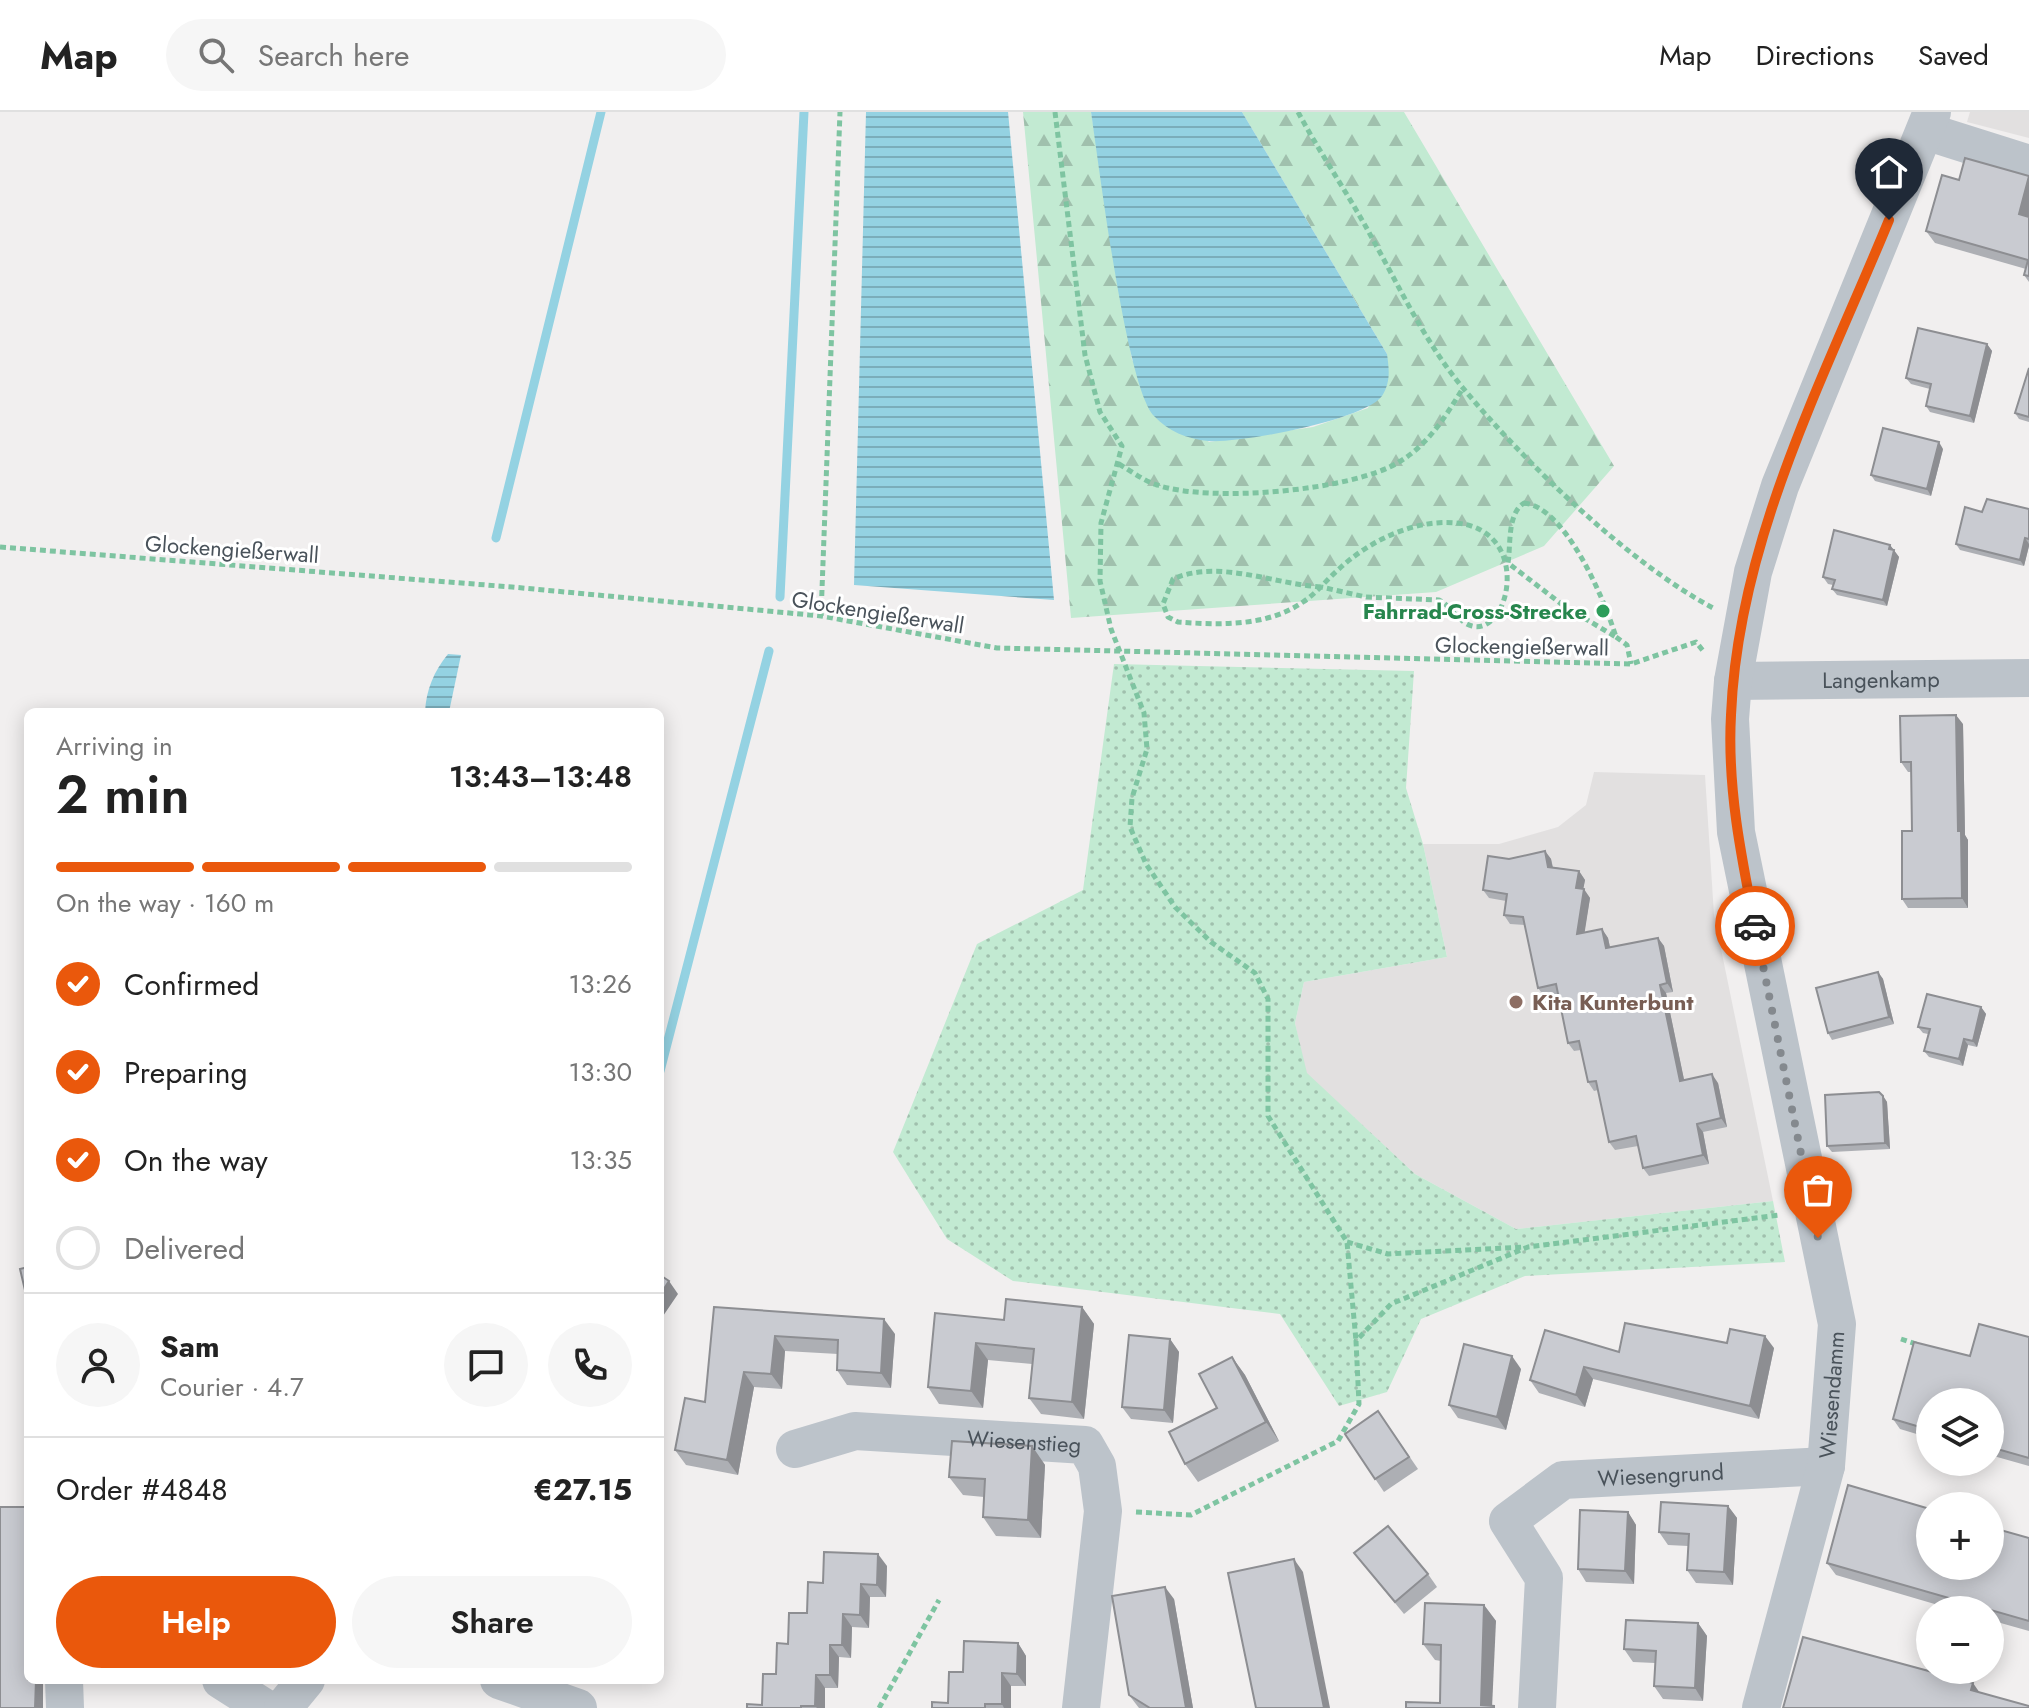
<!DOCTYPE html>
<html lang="en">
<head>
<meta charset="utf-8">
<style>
	body { margin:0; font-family:Jost,sans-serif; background:#f6f6f6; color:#222; height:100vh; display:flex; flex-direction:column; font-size:30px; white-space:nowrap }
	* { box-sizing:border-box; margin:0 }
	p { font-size:26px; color:#767676 }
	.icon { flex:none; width:44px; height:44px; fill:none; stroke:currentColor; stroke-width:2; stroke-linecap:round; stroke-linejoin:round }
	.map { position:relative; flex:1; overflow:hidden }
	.panel { position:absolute; left:24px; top:596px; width:640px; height:976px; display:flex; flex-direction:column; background:#fff; border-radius:12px; box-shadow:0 4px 20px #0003 }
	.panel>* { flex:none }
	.tools { position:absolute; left:1916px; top:1276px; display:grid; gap:16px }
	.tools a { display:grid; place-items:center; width:88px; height:88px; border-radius:50%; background:#fff; box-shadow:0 4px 20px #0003; font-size:40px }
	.pin { position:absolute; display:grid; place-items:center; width:68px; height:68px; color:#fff; margin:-82px -34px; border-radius:50% 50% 50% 0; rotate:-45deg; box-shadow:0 0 8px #0007 }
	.pin .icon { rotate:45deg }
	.courier { position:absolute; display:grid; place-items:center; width:80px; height:80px; margin:-40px; border:6px solid #ea580c; border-radius:50%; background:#fff; color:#222; box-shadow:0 2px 10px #0007 }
	.summary em { font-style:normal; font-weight:600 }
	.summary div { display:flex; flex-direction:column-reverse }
	.summary { display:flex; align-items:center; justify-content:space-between; height:136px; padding:0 32px }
	h1 { font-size:52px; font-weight:600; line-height:60px }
	.bar { display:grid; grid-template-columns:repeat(4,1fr); gap:12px 8px; align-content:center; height:96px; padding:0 32px }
	.bar i { height:10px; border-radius:6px; background:#e0e0e0 }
	.bar .on { background:#ea580c }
	.bar p { grid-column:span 4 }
	.line { display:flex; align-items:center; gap:20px; padding:0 32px; border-top:2px solid #e0e0e0 }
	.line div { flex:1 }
	.round { display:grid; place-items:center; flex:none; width:84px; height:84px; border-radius:42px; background:#f6f6f6 }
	ol { padding:0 32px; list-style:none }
	li { display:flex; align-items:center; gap:24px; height:88px }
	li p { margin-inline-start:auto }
	li .icon { padding:8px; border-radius:50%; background:#ea580c; color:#fff; stroke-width:4 }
	li:last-child { color:#767676 }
	li i { width:44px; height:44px; border:4px solid #e0e0e0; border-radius:50% }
	.button { display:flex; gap:16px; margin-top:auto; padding:16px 32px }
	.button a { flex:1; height:92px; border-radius:48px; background:#ea580c; color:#fff; font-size:32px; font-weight:600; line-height:92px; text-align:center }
	.button a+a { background:#f6f6f6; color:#222 }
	header { display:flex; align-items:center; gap:48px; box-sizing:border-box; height:112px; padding:0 40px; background:#fff; border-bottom:2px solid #e0e0e0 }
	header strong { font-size:38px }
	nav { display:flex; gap:44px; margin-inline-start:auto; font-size:28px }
	.search { width:560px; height:72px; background:#f6f6f6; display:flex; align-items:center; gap:20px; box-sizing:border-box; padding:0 28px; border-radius:44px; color:#767676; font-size:30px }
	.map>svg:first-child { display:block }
	.education { fill:#e2e0e0 }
	.green { fill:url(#green-dots) }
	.forest { fill:url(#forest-firs) }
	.water { fill:url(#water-rules) }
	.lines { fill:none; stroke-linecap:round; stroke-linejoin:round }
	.stream { stroke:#94d2e2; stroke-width:9 }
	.path { stroke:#7ec4a1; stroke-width:5; stroke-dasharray:6 4; stroke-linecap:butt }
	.minor { stroke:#bcc3ca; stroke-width:38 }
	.wall { fill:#adafb4 }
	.shaded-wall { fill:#8d8e92 }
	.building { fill:#c9cbd1; stroke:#8d8e92; stroke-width:2 }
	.done { stroke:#84898e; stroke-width:8; stroke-dasharray:0 14.4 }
	.route { stroke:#ea580c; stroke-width:10 }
	.leisure-dot { fill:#2e9e5b; stroke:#fff; stroke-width:3 }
	.education-dot { fill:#8d6e63; stroke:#fff; stroke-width:3 }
	.labels { text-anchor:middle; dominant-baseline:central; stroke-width:6; stroke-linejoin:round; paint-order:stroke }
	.street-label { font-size:22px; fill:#49525a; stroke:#fff }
	.leisure-label { font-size:22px; font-weight:bold; fill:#27864d; stroke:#fff; text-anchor:end }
	.education-label { font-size:22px; font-weight:bold; fill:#785e54; stroke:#fff; text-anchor:start }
</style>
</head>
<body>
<header>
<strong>Map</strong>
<div class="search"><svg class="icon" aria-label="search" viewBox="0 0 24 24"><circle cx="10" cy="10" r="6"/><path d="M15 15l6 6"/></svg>Search here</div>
<nav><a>Map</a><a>Directions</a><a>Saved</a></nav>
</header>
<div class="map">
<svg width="2029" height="1596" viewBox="0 0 2029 1596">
	<defs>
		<pattern id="green-dots" width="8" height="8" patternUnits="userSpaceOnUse" patternTransform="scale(2)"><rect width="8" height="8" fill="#c2ead2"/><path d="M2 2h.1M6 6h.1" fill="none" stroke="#a0c0ad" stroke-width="1.8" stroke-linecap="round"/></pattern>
		<pattern id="forest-firs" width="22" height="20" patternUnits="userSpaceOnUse" patternTransform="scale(2)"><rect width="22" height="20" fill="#c2ead2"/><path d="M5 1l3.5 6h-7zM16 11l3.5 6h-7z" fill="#a0c0ad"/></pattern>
		<pattern id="water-rules" width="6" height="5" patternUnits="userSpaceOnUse" patternTransform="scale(2)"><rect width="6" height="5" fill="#94d2e2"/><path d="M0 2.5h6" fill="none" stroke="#7badba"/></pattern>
	</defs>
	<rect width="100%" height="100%" fill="#f1efef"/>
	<!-- education -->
	<g class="education">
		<path d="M1970,0h59v26l-62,-16z"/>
		<path d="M1594,660l111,3 9,140 59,286 -257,28 -101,-55 -109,-101 -11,-50 9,-41 143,-25 -24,-113h76l59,-17 28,-22z"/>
	</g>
	<!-- green -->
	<path class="green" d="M1114,552l300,7 -8,117 17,56 24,113 -143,25 -9,41 12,50 108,101 101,55 257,-28 12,61 -260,14 -104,43 -34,73 -48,14 -59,-92 -267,-33 -66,-42 -54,-87 84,-208 106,-54z"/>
	<!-- forest -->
	<path class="forest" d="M1023,0h68l41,248 77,82 104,-15 55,-19 19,-54 -145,-242h162l210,354 -70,80 -108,46 -365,26z"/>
	<!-- water -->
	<g class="water">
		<path d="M866,0h142l46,488 -200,-15z"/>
		<path d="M1091,0h151l145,242c2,15 4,28 -5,42 -17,24 -144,48 -174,45 -21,-2 -40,-10 -54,-25 -28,-30 -55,-251 -63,-304z"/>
		<path d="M448,542l13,1 -12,57h-24c1,-22 9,-41 23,-58z"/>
	</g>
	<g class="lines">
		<!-- stream -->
		<g class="stream">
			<path d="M496,426l105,-426"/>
			<path d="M780,485l24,-485"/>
			<path d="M660,959l109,-420"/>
		</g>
		<!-- path -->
		<g class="path">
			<path d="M1055,0l30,243 15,57 22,34 -21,77 -1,58 11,48 33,84 3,36 -15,49 -2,29 16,37 29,43 36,35 44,31 13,26v117l79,126 9,99"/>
			<path d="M1298,0c23,43 51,83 74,126 28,50 54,106 91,150 62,75 166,175 250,220"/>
			<path d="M1119,352c12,7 25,17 38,21 53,18 195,6 242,-23 29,-17 47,-46 64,-74"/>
			<path d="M1524,391c42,4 81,98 92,134l-52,-31 -56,-43c3,-19 -1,-49 16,-60z"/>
			<path d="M0,435l512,40 309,29 176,32 634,16 65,-22 8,10"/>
			<path d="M1321,475c-47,-3 -103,-28 -148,-8l-10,25 5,13 10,5c41,3 89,5 125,-20 14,-9 24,-23 36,-33 30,-28 75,-50 117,-46 77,7 54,113 16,103 -13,-3 -21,-20 -33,-26l-73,-3 -45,-10"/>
			<path d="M821,504l19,-504"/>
			<path d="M1616,525l11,8 4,19"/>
			<path d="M1347,1130l41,12 136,-7"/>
			<path d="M1901,1227l18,6"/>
			<path d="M1136,1400l55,3 147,-74 21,-37 -3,-63 35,-37 137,-57 251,-32"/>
			<path d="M879,1596l60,-108"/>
		</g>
		<!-- minor -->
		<g class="minor">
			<path d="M1925,19l104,33"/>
			<path id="s1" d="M1733,569l296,-3"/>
			<path id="s2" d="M795,1337l60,-18 230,14 12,21 6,45 -22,197"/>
			<path d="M64,1568l1,28"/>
			<path d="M221,1568l44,28"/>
			<path d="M499,1568l79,28"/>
			<path d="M283,1596l23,-28"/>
			<path id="s3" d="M1537,1596l7,-130 -36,-57 55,-41 263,-14"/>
			<path id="s4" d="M1761,1596l65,-242 11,-142 -101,-492 -6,-113 3,-38 20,-109 27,-86 152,-374"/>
		</g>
	</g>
	<!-- wall -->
	<g class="wall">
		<path d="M2029,64v106l-5,-7 2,-6 -91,-26 -9,-12 33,-51z"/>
		<path d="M1987,232l5,7 -18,72 -44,-11 -4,-6 4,-17 -19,-5 -5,-6z"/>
		<path d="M2029,256v54l-10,-3 -4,-6z"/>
		<path d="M1943,337l-12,47 -56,-15 -4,-6z"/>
		<path d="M2029,397v37l-5,20 -64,-16 -4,-6 26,-32z"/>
		<path d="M1890,433l9,12 -12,49 -50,-11 -5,-6 1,-4 -5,-1 -5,-7z"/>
		<path d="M1963,612l2,111 3,5v68h-60l-6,-9 10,-68 -1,-59h-3l-7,-10z"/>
		<path d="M1545,739l6,8 2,8 26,4 6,9 -2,9 7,9 -6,35 18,-4 6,9 2,9 48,-9 6,8 9,46 -7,1 18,87 34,3 9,44 -24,5 6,32 -60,12 -6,-8 -5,-22 -23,4 -6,-8 -11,-52 -4,1 -6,-9 -7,-32 -7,1 -6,-8 -10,-49 -14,2 -6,-8 -13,-63 -15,-1 -6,-9 2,-14 -17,-3 -6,-8 26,-31z"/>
		<path d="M1878,860l5,7 11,45 -62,16 -4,-7z"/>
		<path d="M1981,895l5,7 -9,33 -9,-2 -5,21 -34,-9 -5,-6 4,-17 -5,-1 -5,-6z"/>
		<path d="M1883,984l4,6 3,47 -58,3 -5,-6z"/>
		<path d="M714,1195l181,27 -4,54 -44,-3 -10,-15 1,-16 -53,-3 -3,38 -28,-2 -16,88 -52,-10 -11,-15 30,-48z"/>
		<path d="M1082,1195l12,17 -10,95 -43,-5 -12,-16 3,-34 -44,-4 -5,48 -44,-4 -11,-17 76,-67z"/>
		<path d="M2029,1225v129l-39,-11v-53h-60v36l-30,-9 -7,-10 77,-63z"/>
		<path d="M1170,1227l9,13 -6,71 -42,-4 -9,-12z"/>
		<path d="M1727,1231l47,5 -15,71 -166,-40 -8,28 -46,-14 -9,-13 89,-28z"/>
		<path d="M1232,1245l13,18 34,66 -81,41 -13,-18 32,-56z"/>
		<path d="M1521,1257l-15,61 -48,-12 -9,-13z"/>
		<path d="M1378,1299l40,58 -34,23 -39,-58z"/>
		<path d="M1032,1334l13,19 -4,73 -45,-2 -13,-19 1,-20 -21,-2 -14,-18z"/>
		<path d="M1728,1394l9,12 -4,67 -37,-2 -9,-13 1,-24 -20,-1 -9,-13z"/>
		<path d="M1628,1400l8,13 -2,59 -48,-2 -8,-13z"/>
		<path d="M2029,1426v93l-39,-11v-10h-35l-119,-35 -9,-12z"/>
		<path d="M1354,1441l74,21 9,13 -33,27z"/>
		<path d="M887,1454l-1,31h-16l-1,31 -17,-1 -1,31 -12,-1 -1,31h-13v20h-78l15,-3 26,-61 35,-61z"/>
		<path d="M1174,1487l19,109h-54l-10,-13z"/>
		<path d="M1484,1493l12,16 -56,82 1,-42 -6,-1 -12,-16z"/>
		<path d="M1698,1511l9,13 -4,65 -40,-2 -9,-13 1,-23 -22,-1 -9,-13z"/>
		<path d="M1018,1531l8,13v30h-15v22h-79l16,-5 15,-31z"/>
	</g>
	<!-- shaded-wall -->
	<g class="shaded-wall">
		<path d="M2029,66v43l-10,-7z"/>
		<path d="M1987,232l5,7 -18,72 -4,-7z"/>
		<path d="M1939,330l4,7 -12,47 -4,-7z"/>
		<path d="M2025,426l4,6v2l-5,20 -4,-6z"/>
		<path d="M1890,433l9,12 -12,49 -4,-6z"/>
		<path d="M1956,603l7,9 2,111 3,5v68l-6,-10 -4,-67z"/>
		<path d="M1545,739l6,8 3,16 -6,-8z"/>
		<path d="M1579,759l6,9 -3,16 -6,-8z"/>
		<path d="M1584,777l6,9 -7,45 -6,-9z"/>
		<path d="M1602,817l6,9 4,19 -6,-9z"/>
		<path d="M1658,826l6,8 9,46 -6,-9z"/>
		<path d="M1878,860l5,7 11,45 -5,-7z"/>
		<path d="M1660,873l6,8 20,96 -6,-8z"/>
		<path d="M1981,895l5,7 -9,33 -4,-6z"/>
		<path d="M1964,927l4,6 -5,21 -4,-7z"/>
		<path d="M1712,962l6,9 9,44 -6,-9z"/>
		<path d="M1883,984l4,6 3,47 -5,-6z"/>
		<path d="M1697,1012l6,8 6,32 -6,-9z"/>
		<path d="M669,1169l9,13 -17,25 3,4 -4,7v-35z"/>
		<path d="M1082,1195l12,17 -10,95 -12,-17z"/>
		<path d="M884,1207l11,15 -4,54 -10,-15z"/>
		<path d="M775,1224l10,15 -3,38 -11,-15z"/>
		<path d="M1765,1224l9,12 -15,71 -9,-13z"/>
		<path d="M1170,1227l9,13 -6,71 -9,-13z"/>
		<path d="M976,1231l12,17 -5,48 -12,-17z"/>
		<path d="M1512,1244l9,13 -15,61 -9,-13z"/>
		<path d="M1232,1245l13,18 34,66 -13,-19z"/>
		<path d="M1584,1255l9,12 -8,28 -9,-12z"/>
		<path d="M744,1260l10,15 -16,88 -11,-15z"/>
		<path d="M1032,1334l13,19 -4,73 -13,-18z"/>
		<path d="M1728,1394l9,12 -4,67 -9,-13z"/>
		<path d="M1628,1400l8,13 -2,59 -9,-13z"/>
		<path d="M878,1442l9,12 -1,31 -9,-12z"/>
		<path d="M1294,1447l9,13 27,136h-6z"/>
		<path d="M861,1472l9,13 -1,31 -9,-13z"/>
		<path d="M1165,1475l9,12 19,109h-7z"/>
		<path d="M1484,1493l12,16 -4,87 -11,-3z"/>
		<path d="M843,1502l9,13 -1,31 -9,-13z"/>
		<path d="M1698,1511l9,13 -4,65 -8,-13z"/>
		<path d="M1018,1531l8,13v30l-9,-12z"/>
		<path d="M830,1533l9,12 -1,31 -8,-13z"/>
		<path d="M1002,1561l9,13v22h-7l-2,-4z"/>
		<path d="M816,1563l9,13v20h-8l-2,-2z"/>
		<path d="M36,1568h7v28h-8z"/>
		<path d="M1973,1571l9,13 -11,-6z"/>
	</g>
	<!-- building -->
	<g class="building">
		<path d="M1965,46l64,18 -10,38 10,3v59l-5,-1 4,-15 -102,-29 16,-56 17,5z"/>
		<path d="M1918,216l69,16 -17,72 -44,-10 5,-22 -25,-6z"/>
		<path d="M2029,256v49l-14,-4z"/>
		<path d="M1883,316l56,14 -12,47 -56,-14z"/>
		<path d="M1987,387l42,10v30l-4,-1 -5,22 -64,-16 9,-37 17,5z"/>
		<path d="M1834,418l56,15 -1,4 5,1 -11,50 -51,-11 3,-9 -12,-3z"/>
		<path d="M1956,603l2,116h3l1,67 -60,1v-68h10l-1,-69h-10l-1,-46z"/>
		<path d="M1545,739l3,16 31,4 -3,17 8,1 -7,45 25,-5 4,19 52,-10 9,45 -7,2 20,96 32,-7 9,44 -24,6 6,31 -60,13 -7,-32 -27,6 -13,-61 -8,1 -9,-41 -11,2 -12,-59 -18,4 -15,-71 -19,-2 3,-21 -24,-4 5,-34 21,3z"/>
		<path d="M1878,860l11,45 -61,16 -12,-45z"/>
		<path d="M1927,882l54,13 -8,34 -9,-2 -5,20 -35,-8 6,-22 -12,-2z"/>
		<path d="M1879,980l4,4 2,47 -58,3 -2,-51z"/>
		<path d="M28,1155v36l-8,-34z"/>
		<path d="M660,1163l9,6 -9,14z"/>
		<path d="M1006,1187l76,8 -10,95 -43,-4 5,-49 -58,-6 -5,48 -43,-4 7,-74 69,7z"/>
		<path d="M714,1195l170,12 -3,54 -44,-3 1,-30 -63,-4 -4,38 -27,-2 -17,88 -52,-10 10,-52 20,4z"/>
		<path d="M1625,1211l102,20 3,-14 35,7 -15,70 -166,-39 -8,28 -46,-15 15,-50 74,22z"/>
		<path d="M1979,1212l50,13v121l-39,-11v-45h-60v28l-37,-11 21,-77 56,14z"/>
		<path d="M1129,1223l41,4 -6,71 -42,-3z"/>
		<path d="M1464,1232l48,12 -15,61 -48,-12z"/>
		<path d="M1232,1245l34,65 -81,42 -16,-32 48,-24 -18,-34z"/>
		<path d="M1378,1299l31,46 -34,22 -30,-45z"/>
		<path d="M952,1329l80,5 -4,74 -45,-3 2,-38 -36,-2z"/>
		<path d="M1848,1373l82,24v57h60v-39l39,11v83l-202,-58z"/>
		<path d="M1661,1390l67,4 -4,66 -37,-2 2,-36 -30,-2z"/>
		<path d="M0,1395h28v173h8l-1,28h-35z"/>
		<path d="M1580,1398l48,2 -3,59 -47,-2z"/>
		<path d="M1388,1414l40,48 -33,28 -41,-49z"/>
		<path d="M824,1440l54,2 -1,31 -16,-1 -1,31 -17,-1 -1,31h-12v30h-14l-1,31h-14v2h-54v-4l15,1 1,-31h13l1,-31 11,1 1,-31h18l1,-31 15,1z"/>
		<path d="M1294,1447l30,149h-68l-28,-135z"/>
		<path d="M1165,1475l21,121h-36l-21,-13 -17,-99z"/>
		<path d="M1425,1491l59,2 -3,100 13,1v2h-88v-6l34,1 1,-58 -18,-1z"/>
		<path d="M1626,1508l72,3 -3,65 -41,-2 2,-35 -32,-2z"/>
		<path d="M1803,1525l170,46 -2,7 58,16v2h-246z"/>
		<path d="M964,1529l54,2 -1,31 -15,-1v31h-17v4h-53v-6l16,1 1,-31h14z"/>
	</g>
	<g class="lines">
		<!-- done -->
		<path class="done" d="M1755,814l63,312"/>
		<!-- route -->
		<path class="route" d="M1755,814c-14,-70 -28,-140 -24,-211 7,-174 93,-337 158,-495"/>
	</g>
	<!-- markers -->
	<circle class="leisure-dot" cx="1603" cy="499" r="8"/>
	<circle class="education-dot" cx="1516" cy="890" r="8"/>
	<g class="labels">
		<!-- street labels -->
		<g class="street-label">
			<text transform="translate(232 437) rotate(4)">Glockengießerwall</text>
			<text transform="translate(878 500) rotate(9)">Glockengießerwall</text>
			<text transform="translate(1522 534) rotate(1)">Glockengießerwall</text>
			<text stroke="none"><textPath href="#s1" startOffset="148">Langenkamp</textPath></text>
			<text stroke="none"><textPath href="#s4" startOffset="322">Wiesendamm</textPath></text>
			<text stroke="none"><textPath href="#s2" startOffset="232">Wiesenstieg</textPath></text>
			<text stroke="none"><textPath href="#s3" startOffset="364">Wiesengrund</textPath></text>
		</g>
		<!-- leisure labels -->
		<g class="leisure-label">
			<text x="1587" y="499">Fahrrad-Cross-Strecke</text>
		</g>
		<!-- education labels -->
		<g class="education-label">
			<text x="1532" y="890">Kita Kunterbunt</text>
		</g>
	</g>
</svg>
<div class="tools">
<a><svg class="icon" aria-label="layers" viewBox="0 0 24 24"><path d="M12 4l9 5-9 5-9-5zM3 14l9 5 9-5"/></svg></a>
<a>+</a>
<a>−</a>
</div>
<div class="pin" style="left:1818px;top:1126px;background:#ea580c"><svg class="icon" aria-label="bag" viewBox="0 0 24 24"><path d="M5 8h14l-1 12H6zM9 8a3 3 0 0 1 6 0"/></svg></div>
<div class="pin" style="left:1889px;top:108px;background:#1f2937"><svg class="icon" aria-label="home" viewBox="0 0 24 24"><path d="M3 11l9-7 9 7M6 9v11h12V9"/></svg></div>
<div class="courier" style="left:1755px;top:814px"><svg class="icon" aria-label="car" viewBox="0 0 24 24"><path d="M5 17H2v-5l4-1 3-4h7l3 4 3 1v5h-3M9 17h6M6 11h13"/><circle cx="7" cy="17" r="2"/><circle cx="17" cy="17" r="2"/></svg></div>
<section class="panel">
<div class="summary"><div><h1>2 min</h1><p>Arriving in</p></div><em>13:43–13:48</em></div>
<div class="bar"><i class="on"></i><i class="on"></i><i class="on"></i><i></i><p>On the way · 160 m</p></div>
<ol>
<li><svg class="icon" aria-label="check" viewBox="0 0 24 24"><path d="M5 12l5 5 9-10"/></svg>Confirmed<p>13:26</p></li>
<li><svg class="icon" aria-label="check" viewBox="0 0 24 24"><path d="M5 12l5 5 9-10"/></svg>Preparing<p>13:30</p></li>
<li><svg class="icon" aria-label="check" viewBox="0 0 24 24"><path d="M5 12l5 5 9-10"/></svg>On the way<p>13:35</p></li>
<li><i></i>Delivered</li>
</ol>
<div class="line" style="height:144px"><a class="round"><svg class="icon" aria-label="person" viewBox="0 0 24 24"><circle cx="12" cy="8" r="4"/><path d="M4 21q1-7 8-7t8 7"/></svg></a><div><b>Sam</b><p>Courier · 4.7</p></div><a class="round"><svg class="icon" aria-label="chat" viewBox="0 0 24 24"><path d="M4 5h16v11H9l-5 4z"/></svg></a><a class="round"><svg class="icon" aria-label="phone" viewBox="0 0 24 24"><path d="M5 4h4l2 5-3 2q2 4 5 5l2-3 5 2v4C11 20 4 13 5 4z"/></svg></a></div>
<div class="line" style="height:104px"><div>Order #4848</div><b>€27.15</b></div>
<div class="button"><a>Help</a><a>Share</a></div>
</section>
</div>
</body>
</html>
